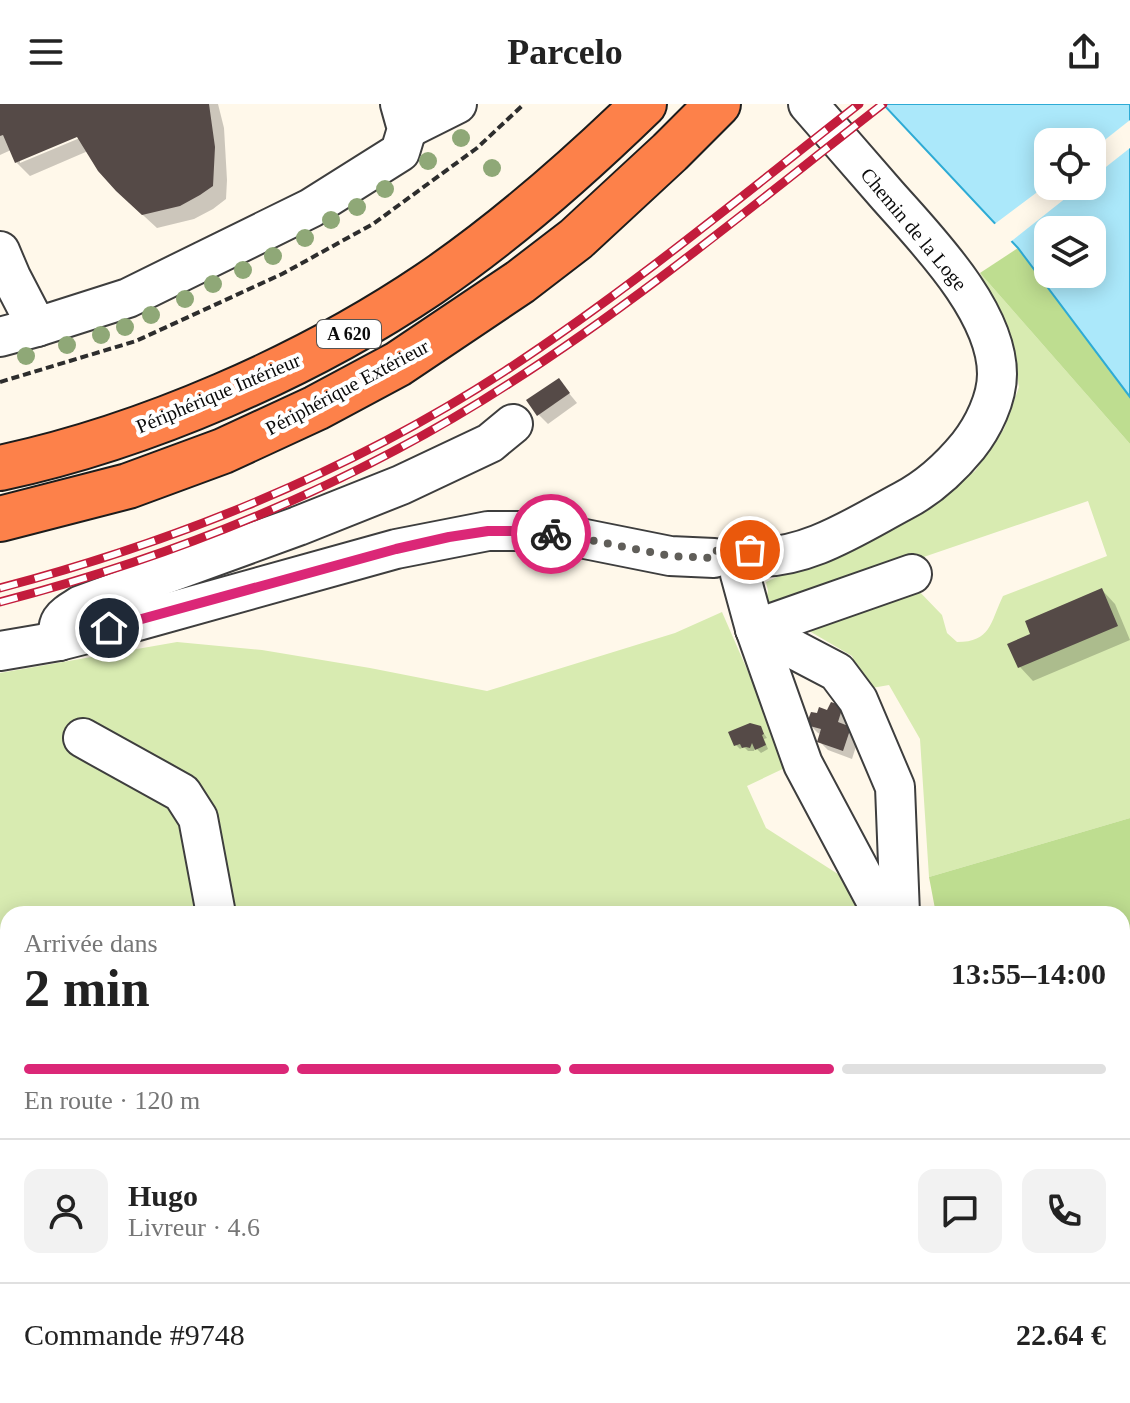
<!DOCTYPE html>
<html lang="fr">
<head>
<meta charset="utf-8">
<style>
	body { margin:0; font-family:"Times New Roman",serif; background:#f2f2f2; color:#222; height:100vh; display:flex; flex-direction:column; font-size:30px; white-space:nowrap }
	* { box-sizing:border-box; margin:0 }
	p { font-size:26px; color:#767676 }
	.icon { flex:none; width:44px; height:44px; fill:none; stroke:currentColor; stroke-width:2; stroke-linecap:round; stroke-linejoin:round }
	.map { position:relative; flex:1; overflow:hidden }
	.side { position:absolute; left:0px; top:802px; width:1130px; height:498px; display:flex; flex-direction:column; background:#fff; border-radius:24px 24px 0 0; box-shadow:0 4px 20px #0003 }
	.side>* { flex:none }
	.controls { position:absolute; left:1034px; top:24px; display:grid; gap:16px }
	.controls a { display:grid; place-items:center; width:72px; height:72px; border-radius:16px; background:#fff; box-shadow:0 4px 20px #0003; font-size:40px }
	.pin { position:absolute; display:grid; place-items:center; width:68px; height:68px; color:#fff; margin:-34px; border:4px solid #fff; border-radius:50%; box-shadow:0 2px 8px #0007 }
	.courier { position:absolute; display:grid; place-items:center; width:80px; height:80px; margin:-40px; border:6px solid #db2777; border-radius:50%; background:#fff; color:#222; box-shadow:0 2px 10px #0007 }
	.headline em { font-style:normal; font-weight:800 }
	.headline div { display:flex; flex-direction:column-reverse }
	.headline { display:flex; align-items:center; justify-content:space-between; height:136px; padding:0 24px }
	h1 { font-size:52px; font-weight:800; line-height:60px }
	.bar { display:grid; grid-template-columns:repeat(4,1fr); gap:12px 8px; align-content:center; height:96px; padding:0 24px }
	.bar i { height:10px; border-radius:6px; background:#e0e0e0 }
	.bar .selected { background:#db2777 }
	.bar p { grid-column:span 4 }
	.line { display:flex; align-items:center; gap:20px; padding:0 24px; border-top:2px solid #e0e0e0 }
	.line div { flex:1 }
	.round { display:grid; place-items:center; flex:none; width:84px; height:84px; border-radius:16px; background:#f2f2f2 }
	header { display:flex; justify-content:space-between; align-items:center; height:104px; padding:0 24px; background:#fff; font-size:36px; font-weight:800 }
	.map>svg:first-child { display:block }
	.green { fill:#d8ebb1 }
	.forest { fill:#bedd90 }
	.water { fill:#abe8fa; stroke:#2eabd5; stroke-width:2; fill-rule:evenodd }
	.pier { fill:#fff8ea }
	.shadow { fill:#0003; fill-rule:evenodd }
	.building { fill:#554a47 }
	.lines { fill:none; stroke-linecap:round; stroke-linejoin:round }
	.minor-casing { stroke:#3e3e3e; stroke-width:42 }
	.highway-casing { stroke:#1c1c1c; stroke-width:48 }
	.path { stroke:#2d2d2d; stroke-width:4; stroke-dasharray:8 4; stroke-linecap:butt }
	.minor { stroke:#fff; stroke-width:38 }
	.highway { stroke:#fd814a; stroke-width:44 }
	.rail-casing { stroke:#c31c3c; stroke-width:9 }
	.rail { stroke:#fff; stroke-width:6; stroke-dasharray:18; stroke-linecap:butt }
	.tree { fill:#8fa877 }
	.done { stroke:#605e59; stroke-width:8; stroke-dasharray:0 14.4 }
	.route { stroke:#db2777; stroke-width:10 }
	.labels { text-anchor:middle; dominant-baseline:central; stroke-width:8; stroke-linejoin:round; paint-order:stroke }
	.shield { fill:#fff; stroke:#545454; stroke-width:2 }
	.shield-label { font-size:18px; font-weight:bold; fill:#0b0b0b }
	.street-label { font-size:20px; fill:#0b0b0b; stroke:#fff }
</style>
</head>
<body>
<header><svg class="icon" aria-label="menu" viewBox="0 0 24 24"><path d="M4 6h16M4 12h16M4 18h16"/></svg>Parcelo<svg class="icon" aria-label="share" viewBox="0 0 24 24"><path d="M12 15V3M7 8l5-5 5 5M5 13v7h14v-7"/></svg></header>
<div class="map">
<svg width="1130" height="1299" viewBox="0 0 1130 1299">
	<rect width="100%" height="100%" fill="#fff8ea"/>
	<!-- green -->
	<g class="green">
		<path d="M980,169l150,171v374l-201,59 -9,-138 -31,-54 -23,4 -14,-33 -53,-31 116,-38 27,28 5,18 10,9c34,0 33,-19 46,-46l104,-40 -19,-55 -179,61 -135,50 -9,-7 3,-14 -2,-9 153,-69 56,-42 29,-42 15,-42 -7,-44z"/>
		<path d="M722,508l67,154 -42,20 19,42 75,48 21,38h-854v482h1114v-96l8,12v91h-1130v-730l177,-31 85,8 108,18 117,23 188,-58z"/>
	</g>
	<!-- forest -->
	<g class="forest">
		<path d="M1018,144l112,149v47l-150,-171z"/>
		<path d="M1130,714v494l-8,-12v-386h-186l-7,-37z"/>
	</g>
	<!-- water -->
	<path class="water" d="M883,0h247v293l-112,-149zM1048,38h44v44h-44zM1048,126h44v44h-44z"/>
	<!-- pier -->
	<g class="pier">
		<path d="M1130,16v28l-38,30v-28z"/>
		<path d="M1048,80v2h33l-72,57 -17,-17z"/>
	</g>
	<!-- shadow -->
	<g class="shadow">
		<path d="M0,0h218l6,24 3,52 -1,19 -13,10 -19,10 -37,9 -25,-23 -44,-54 -58,25 -14,-14 -5,-12 -11,5zM86,28l1,3 -67,28v-4z"/>
		<path d="M559,277l18,22 -29,21 -9,-9z"/>
		<path d="M1102,486l13,14 15,36 -97,41 -13,-14 13,-32z"/>
		<path d="M842,604l9,9 -4,10 12,10 -7,22 -24,-9 -9,-9 2,-7 -3,-1 -9,-9 20,-12z"/>
		<path d="M760,624l7,10 -3,1 4,10 -7,4 -6,-6 -1,4h-6l-4,-4 -4,2 -4,-4z"/>
	</g>
	<!-- building -->
	<g class="building">
		<path d="M0,0h209l6,43 -2,39 -13,9 -20,11 -38,9 -26,-24 -18,-20 -21,-34 -62,26 -12,-28 -3,1z"/>
		<path d="M559,274l11,15 -33,23 -11,-16z"/>
		<path d="M1102,484l16,38 -100,42 -11,-24 23,-10 -5,-13z"/>
		<path d="M831,598l12,4 -5,16 13,5 -8,24 -26,-9 4,-13 -15,-4 5,-13 6,1 2,-6 8,3z"/>
		<path d="M750,619l11,3 3,8 -2,1 4,10 -11,5 -3,-7 -2,5 -4,-1 -4,1 -2,-4 -6,2 -6,-14z"/>
	</g>
	<g class="lines">
		<!-- minor casing -->
		<g class="minor-casing">
			<g id="minor">
				<path d="M407,25l50,-25"/>
				<path d="M0,147l11,26 26,50 91,-29 183,-90 89,-56 7,-23 -7,-25"/>
				<path d="M0,233l37,-10"/>
				<path d="M751,453c55,3 105,-31 152,-56 25,-13 47,-33 65,-55 15,-19 29,-47 29,-72 0,-63 -70,-134 -109,-178 -27,-31 -53,-61 -80,-92"/>
				<path d="M740,470l15,55 48,135 80,150"/>
				<path d="M755,525l82,43 21,28 37,87 5,127"/>
				<path d="M755,525l157,-55"/>
				<path d="M59,537c-4,-22 5,-25 22,-36l217,-79 103,-41 89,-42 23,-19"/>
				<path d="M0,547l59,-10 75,-19 262,-73 92,-18h37l50,6 95,19 44,2"/>
				<path d="M83,634l99,55 16,25 18,96"/>
				<path d="M1122,1196l8,12"/>
				<path d="M314,1292l1,7"/>
				<path d="M888,1299l33,-7"/>
				<path d="M1028,1299l3,-7"/>
			</g>
		</g>
		<!-- highway casing -->
		<g class="highway-casing">
			<g id="highway">
				<path d="M0,364c145,-31 306,-101 429,-184 78,-53 148,-115 215,-180"/>
				<path d="M0,415l128,-33 95,-35 93,-43 82,-44 122,-82 56,-43 94,-87 48,-48"/>
			</g>
		</g>
		<!-- path -->
		<path class="path" d="M0,278l136,-41 146,-67 91,-50 104,-76 47,-44"/>
		<!-- minor -->
		<use href="#minor" class="minor"/>
		<!-- highway -->
		<use href="#highway" class="highway"/>
		<!-- rail casing -->
		<g class="rail-casing">
			<g id="rail">
				<path d="M0,484c178,-47 351,-117 505,-217 124,-81 238,-176 354,-267"/>
				<path d="M0,498c180,-47 354,-118 510,-219 131,-84 251,-184 373,-279"/>
			</g>
		</g>
		<!-- rail -->
		<use href="#rail" class="rail"/>
	</g>
	<!-- trees -->
	<g class="tree">
		<circle cx="461" cy="34" r="9"/>
		<circle cx="428" cy="57" r="9"/>
		<circle cx="492" cy="64" r="9"/>
		<circle cx="385" cy="85" r="9"/>
		<circle cx="357" cy="103" r="9"/>
		<circle cx="331" cy="116" r="9"/>
		<circle cx="305" cy="134" r="9"/>
		<circle cx="273" cy="152" r="9"/>
		<circle cx="243" cy="166" r="9"/>
		<circle cx="213" cy="180" r="9"/>
		<circle cx="185" cy="195" r="9"/>
		<circle cx="151" cy="211" r="9"/>
		<circle cx="125" cy="223" r="9"/>
		<circle cx="101" cy="231" r="9"/>
		<circle cx="67" cy="241" r="9"/>
		<circle cx="26" cy="252" r="9"/>
	</g>
	<g class="lines">
		<!-- done -->
		<path class="done" d="M551,430l24,3 95,19 44,2 5,-13c12,-9 22,-7 31,5"/>
		<!-- route -->
		<path class="route" d="M109,524l287,-79 53,-12 39,-6h37l26,3"/>
	</g>
	<g class="labels">
		<!-- shield labels -->
		<rect class="shield" x="317" y="216" width="64" height="28" rx="6"/>
		<g class="shield-label">
			<text x="349" y="230">A 620</text>
		</g>
		<!-- street labels -->
		<g class="street-label">
			<text transform="translate(914 125) rotate(50)">Chemin de la Loge</text>
			<text transform="translate(347 283) rotate(-28)">Périphérique Extérieur</text>
			<text transform="translate(218 289) rotate(-23)">Périphérique Intérieur</text>
		</g>
	</g>
</svg>
<div class="controls">
<a><svg class="icon" aria-label="locate" viewBox="0 0 24 24"><circle cx="12" cy="12" r="6"/><path d="M12 2v4M12 18v4M2 12h4M18 12h4"/></svg></a>
<a><svg class="icon" aria-label="layers" viewBox="0 0 24 24"><path d="M12 4l9 5-9 5-9-5zM3 14l9 5 9-5"/></svg></a>
</div>
<div class="pin" style="left:750px;top:446px;background:#ea580c"><svg class="icon" aria-label="bag" viewBox="0 0 24 24"><path d="M5 8h14l-1 12H6zM9 8a3 3 0 0 1 6 0"/></svg></div>
<div class="pin" style="left:109px;top:524px;background:#1f2937"><svg class="icon" aria-label="home" viewBox="0 0 24 24"><path d="M3 11l9-7 9 7M6 9v11h12V9"/></svg></div>
<div class="courier" style="left:551px;top:430px"><svg class="icon" aria-label="bike" viewBox="0 0 24 24"><circle cx="6" cy="16" r="4"/><circle cx="18" cy="16" r="4"/><path d="M6 16l4-8h5l3 8M10 8l3 8H6M13 5h3"/></svg></div>
<section class="side">
<div class="headline"><div><h1>2 min</h1><p>Arrivée dans</p></div><em>13:55–14:00</em></div>
<div class="bar"><i class="selected"></i><i class="selected"></i><i class="selected"></i><i></i><p>En route · 120 m</p></div>
<div class="line" style="height:144px"><a class="round"><svg class="icon" aria-label="person" viewBox="0 0 24 24"><circle cx="12" cy="8" r="4"/><path d="M4 21q1-7 8-7t8 7"/></svg></a><div><b>Hugo</b><p>Livreur · 4.6</p></div><a class="round"><svg class="icon" aria-label="chat" viewBox="0 0 24 24"><path d="M4 5h16v11H9l-5 4z"/></svg></a><a class="round"><svg class="icon" aria-label="phone" viewBox="0 0 24 24"><path d="M5 4h4l2 5-3 2q2 4 5 5l2-3 5 2v4C11 20 4 13 5 4z"/></svg></a></div>
<div class="line" style="height:104px"><div>Commande #9748</div><b>22.64 €</b></div>
</section>
</div>
</body>
</html>
